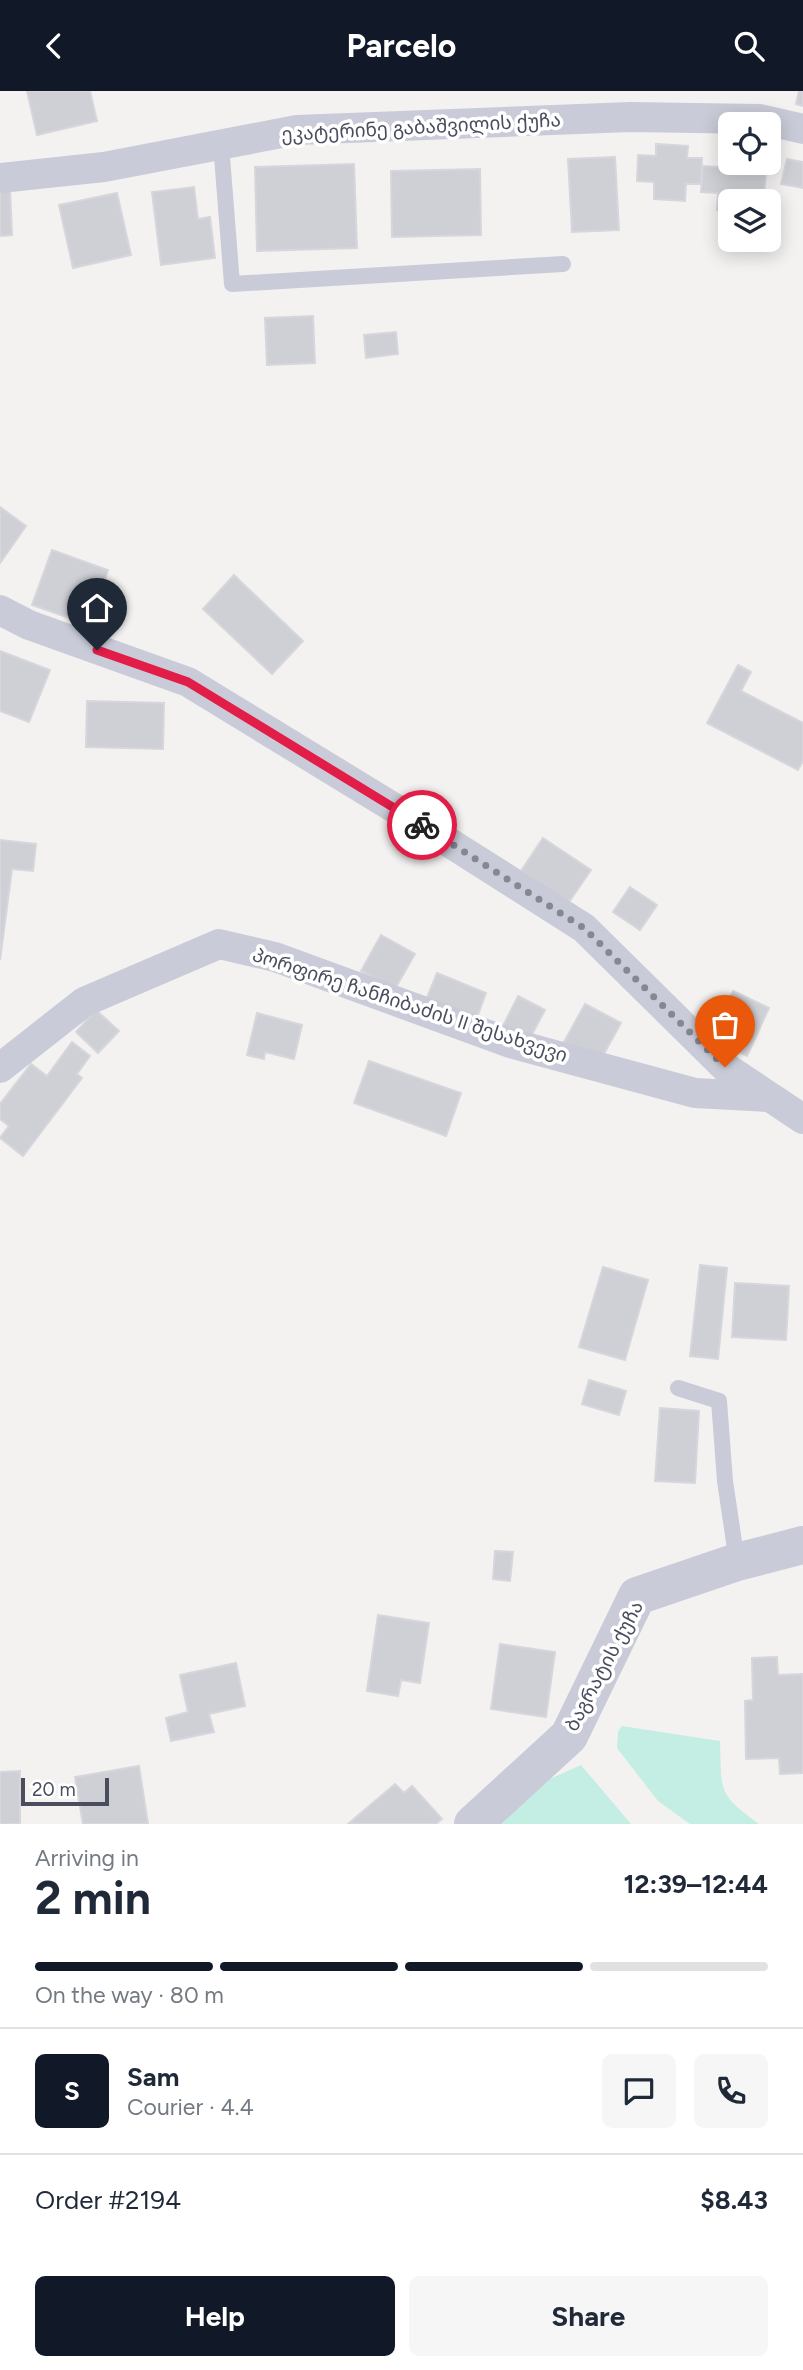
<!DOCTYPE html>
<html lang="en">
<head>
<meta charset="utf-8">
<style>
	body { margin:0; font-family:Figtree,"Noto Sans Georgian",sans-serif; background:#f6f6f7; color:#1f2937; height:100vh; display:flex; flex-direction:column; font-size:26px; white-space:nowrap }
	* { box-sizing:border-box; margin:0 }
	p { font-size:23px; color:#747a83 }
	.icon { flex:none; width:38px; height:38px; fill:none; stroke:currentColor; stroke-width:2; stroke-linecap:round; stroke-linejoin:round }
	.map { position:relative; height:1733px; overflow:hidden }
	.sheet { display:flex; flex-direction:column; background:#fff; flex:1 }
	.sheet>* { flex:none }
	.fabs { position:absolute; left:718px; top:21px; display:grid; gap:14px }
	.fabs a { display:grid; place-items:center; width:63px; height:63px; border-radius:10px; background:#fff; box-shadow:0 4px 18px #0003; font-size:35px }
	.scale { position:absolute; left:21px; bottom:18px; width:88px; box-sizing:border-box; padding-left:7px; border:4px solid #4a4d5e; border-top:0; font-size:19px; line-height:24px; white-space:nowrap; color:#4a4d5e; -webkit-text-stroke:5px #fff; paint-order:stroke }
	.pin { position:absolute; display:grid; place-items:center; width:60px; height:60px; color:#fff; margin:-72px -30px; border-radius:50% 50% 50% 0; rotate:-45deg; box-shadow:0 0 7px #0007 }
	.pin .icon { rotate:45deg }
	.courier { position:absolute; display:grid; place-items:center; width:70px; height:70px; margin:-35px; border:5px solid #e11d48; border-radius:50%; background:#fff; color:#222; box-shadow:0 2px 9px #0007 }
	.headline em { font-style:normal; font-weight:700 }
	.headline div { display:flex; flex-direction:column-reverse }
	.headline { display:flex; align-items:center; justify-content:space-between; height:119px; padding:0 35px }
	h1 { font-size:46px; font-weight:700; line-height:52px }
	.bar { display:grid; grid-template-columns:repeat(4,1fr); gap:10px 7px; align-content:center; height:84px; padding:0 35px }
	.bar i { height:9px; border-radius:5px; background:#e0e1e3 }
	.bar .on { background:#111827 }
	.bar p { grid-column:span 4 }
	.line { display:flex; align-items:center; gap:18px; padding:0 35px; border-top:2px solid #e0e1e3 }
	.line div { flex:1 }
	.round { display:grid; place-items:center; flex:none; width:74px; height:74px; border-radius:10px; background:#f6f6f7 }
	.button { display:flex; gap:14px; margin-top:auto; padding:14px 35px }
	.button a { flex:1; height:80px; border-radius:10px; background:#111827; color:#fff; font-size:28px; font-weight:700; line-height:80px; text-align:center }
	.button a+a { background:#f6f6f7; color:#1f2937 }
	header { display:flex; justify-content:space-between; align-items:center; height:91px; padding:0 35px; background:#111827; color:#fff; font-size:32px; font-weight:700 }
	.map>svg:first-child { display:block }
	.green { fill:#c4ede4 }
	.building { fill:#cfd0d5; stroke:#d6d6dc; stroke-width:2 }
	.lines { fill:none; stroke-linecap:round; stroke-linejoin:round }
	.service { stroke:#c9cbd8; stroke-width:16 }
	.minor { stroke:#c9cbd8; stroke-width:30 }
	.tertiary { stroke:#c9cbd8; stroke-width:38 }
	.done { stroke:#858791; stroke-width:7; stroke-dasharray:0 12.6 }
	.route { stroke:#e11d48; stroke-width:9 }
	.labels { text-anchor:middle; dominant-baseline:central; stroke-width:7; stroke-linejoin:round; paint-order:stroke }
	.street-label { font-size:19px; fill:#4a4d5e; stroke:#fff }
</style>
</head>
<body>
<header><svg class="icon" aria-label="back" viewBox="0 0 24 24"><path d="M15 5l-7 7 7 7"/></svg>Parcelo<svg class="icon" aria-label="search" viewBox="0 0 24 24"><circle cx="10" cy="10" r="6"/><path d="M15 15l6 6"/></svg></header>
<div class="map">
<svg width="803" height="1733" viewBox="0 0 803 1733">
	<rect width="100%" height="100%" fill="#f3f2f1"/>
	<!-- green -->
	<g class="green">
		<path d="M622,1635l98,15c2,50 -4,52 39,83h-69l-32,-23 -41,-53 1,-16z"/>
		<path d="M581,1674l50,59h-137l49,-42z"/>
	</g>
	<!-- building -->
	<g class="building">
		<path d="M27,0h63l7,30 -60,14z"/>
		<path d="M799,0h4v15l-7,-2z"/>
		<path d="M656,53l32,2 -1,12h15l-1,26h-15l-1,17 -31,-2v-17l-17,-1 1,-26 18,1z"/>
		<path d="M721,65h9v7h22v6l14,1 -2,27 -14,-1v5h-20v10l-13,-1 1,-17 -17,-1 2,-26 17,1z"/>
		<path d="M615,66l4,73 -47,2 -4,-73z"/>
		<path d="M787,68l16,3v26l-22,-4z"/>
		<path d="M354,73l3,84 -100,3 -2,-84z"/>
		<path d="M480,78l1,66 -89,2 -1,-66z"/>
		<path d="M194,96l4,32 12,-2 5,41 -54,7 -9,-73z"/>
		<path d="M10,97l2,47 -12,1v-47z"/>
		<path d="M117,102l14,62 -58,13 -14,-63z"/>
		<path d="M313,225l2,47 -48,2 -2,-47z"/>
		<path d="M396,241l2,22 -32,4 -2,-23z"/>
		<path d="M0,416l26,19 -26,37z"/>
		<path d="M52,459l56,20 -19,55 -57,-20z"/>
		<path d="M234,484l69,66 -31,33 -69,-65z"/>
		<path d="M0,560l50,19 -21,52 -29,-11z"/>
		<path d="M738,574l13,7 -10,19 62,32v38l-5,9 -91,-47z"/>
		<path d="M87,610l77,2 -1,46 -77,-2z"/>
		<path d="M543,747l48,32 -22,32 -48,-31z"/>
		<path d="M0,749l36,4 -3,27 -21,-2 -12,91z"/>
		<path d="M630,796l27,18 -17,25 -27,-18z"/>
		<path d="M381,844l34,19 -20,35 -34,-18z"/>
		<path d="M437,882l49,20 -10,27 -50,-20z"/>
		<path d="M733,900l36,17 -22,48 -36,-17z"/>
		<path d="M518,905l27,14 -18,34 -26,-14z"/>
		<path d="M585,913l36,19 -21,38 -36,-19z"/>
		<path d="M96,919l23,21 -21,22 -22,-21z"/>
		<path d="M257,922l45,12 -8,34 -29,-7 -1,7 -17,-4z"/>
		<path d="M72,951l18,14 -13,18 5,4 -59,78 -23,-18 9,-12 -9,-7v-15l31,-40 16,12z"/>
		<path d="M369,970l92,32 -15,43 -92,-33z"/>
		<path d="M700,1174l27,3 -9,91 -28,-3z"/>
		<path d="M603,1176l45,13 -23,80 -46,-13z"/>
		<path d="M735,1192l54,3 -3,54 -54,-3z"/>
		<path d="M589,1289l37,11 -7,24 -37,-11z"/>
		<path d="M660,1317l39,3 -4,72 -40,-2z"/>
		<path d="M495,1460l18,1 -3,29 -17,-2z"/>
		<path d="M378,1524l51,8 -9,60 -19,-3 -3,16 -31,-5z"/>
		<path d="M500,1553l55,8 -9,65 -55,-8z"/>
		<path d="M777,1566l1,18 25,-1v99l-23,1 -1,-16 -33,1 -1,-58 8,-1 -1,-42z"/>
		<path d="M236,1572l9,43 -36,8 5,18 -43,9 -5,-23 22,-6 -8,-37z"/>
		<path d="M139,1675l9,58h-65l-8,-47z"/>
		<path d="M20,1680v53h-20v-52z"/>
		<path d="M395,1693l9,9 8,-7 30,33 -6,5h-88z"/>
	</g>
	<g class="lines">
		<!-- service -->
		<g class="service">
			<path d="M221,53l11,140 331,-20"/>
			<path d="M678,1297l41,13 6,80 12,81"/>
		</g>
		<!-- minor -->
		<g class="minor">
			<path d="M0,87l104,-11 193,-37 333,-13 130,2 43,10"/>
			<path d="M0,519l29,15 159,57 221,135 175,111 141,139 78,52"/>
			<path d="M0,977l84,-66 135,-58 56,13 235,86 185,50 72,4"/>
		</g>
		<!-- tertiary -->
		<path class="tertiary" d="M473,1733l96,-88 68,-140 100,-34 66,-17"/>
	</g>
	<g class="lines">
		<!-- done -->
		<path class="done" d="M422,734l162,103 141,139"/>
		<!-- route -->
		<path class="route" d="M97,559l91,32 234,143"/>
	</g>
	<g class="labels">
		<!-- street labels -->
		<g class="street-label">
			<text transform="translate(421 36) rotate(-3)">ეკატერინე გაბაშვილის ქუჩა</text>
			<text transform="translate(410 914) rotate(18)">პორფირე ჩანჩიბაძის II შესახვევი</text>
			<text transform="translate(604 1575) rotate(-62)">ბაგრატის ქუჩა</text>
		</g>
	</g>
</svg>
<div class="fabs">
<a><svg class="icon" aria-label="locate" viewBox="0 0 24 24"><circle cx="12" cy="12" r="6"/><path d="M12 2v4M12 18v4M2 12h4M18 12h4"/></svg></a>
<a><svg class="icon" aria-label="layers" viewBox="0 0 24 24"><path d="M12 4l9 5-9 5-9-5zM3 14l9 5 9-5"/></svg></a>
</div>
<div class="scale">20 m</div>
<div class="pin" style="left:725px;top:976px;background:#ea580c"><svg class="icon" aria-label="bag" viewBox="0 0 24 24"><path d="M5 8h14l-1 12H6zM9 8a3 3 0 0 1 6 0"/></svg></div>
<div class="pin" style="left:97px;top:559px;background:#1f2937"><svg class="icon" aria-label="home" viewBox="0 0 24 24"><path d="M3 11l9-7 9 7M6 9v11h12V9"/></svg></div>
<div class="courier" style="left:422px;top:734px"><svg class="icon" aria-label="bike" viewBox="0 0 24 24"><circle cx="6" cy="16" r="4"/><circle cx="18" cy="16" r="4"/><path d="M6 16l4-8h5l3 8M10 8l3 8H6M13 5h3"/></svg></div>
</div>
<section class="sheet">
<div class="headline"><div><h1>2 min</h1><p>Arriving in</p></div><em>12:39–12:44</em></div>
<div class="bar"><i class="on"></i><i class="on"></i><i class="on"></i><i></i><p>On the way · 80 m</p></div>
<div class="line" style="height:126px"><b class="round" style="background:#111827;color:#fff">S</b><div><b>Sam</b><p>Courier · 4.4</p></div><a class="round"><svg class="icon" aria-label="chat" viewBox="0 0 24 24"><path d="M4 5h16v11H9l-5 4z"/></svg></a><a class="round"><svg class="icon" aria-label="phone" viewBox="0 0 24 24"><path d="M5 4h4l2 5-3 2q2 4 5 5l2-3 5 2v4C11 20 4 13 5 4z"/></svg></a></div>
<div class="line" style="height:91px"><div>Order #2194</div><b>$8.43</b></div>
<div class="button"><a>Help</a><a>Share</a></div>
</section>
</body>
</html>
